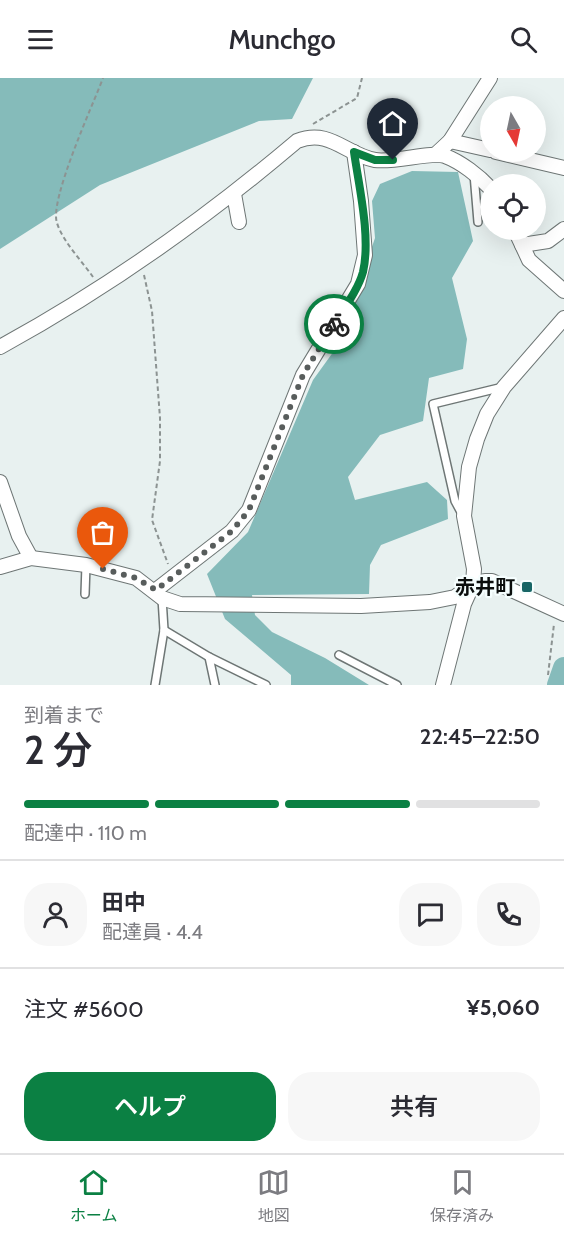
<!DOCTYPE html>
<html lang="ja">
<head>
<meta charset="utf-8">
<style>
	body { margin:0; font-family:Cabin,"Noto Sans JP",sans-serif; background:#f7f7f7; color:#2b2b33; height:100vh; display:flex; flex-direction:column; font-size:22px; white-space:nowrap }
	* { box-sizing:border-box; margin:0 }
	p { font-size:20px; color:#7c7c81 }
	.icon { flex:none; width:33px; height:33px; fill:none; stroke:currentColor; stroke-width:2; stroke-linecap:round; stroke-linejoin:round }
	.map { position:relative; height:607px; overflow:hidden }
	.panel { display:flex; flex-direction:column; background:#fff; flex:1 }
	.panel>* { flex:none }
	.needle { width:39px; rotate:171deg }
	.fabs { position:absolute; left:480px; top:18px; display:grid; gap:12px }
	.fabs a { display:grid; place-items:center; width:66px; height:66px; border-radius:50%; background:#fff; box-shadow:0 6px 24px #0002; font-size:30px }
	.pin { position:absolute; display:grid; place-items:center; width:51px; height:51px; color:#fff; margin:-62px -26px; border-radius:50% 50% 50% 0; rotate:-45deg; box-shadow:0 0 6px #0007 }
	.pin .icon { rotate:45deg }
	.courier { position:absolute; display:grid; place-items:center; width:60px; height:60px; margin:-30px; border:4px solid #0b8043; border-radius:50%; background:#fff; color:#222; box-shadow:0 2px 8px #0007 }
	.summary em { font-style:normal; font-weight:600 }
	.summary div { display:flex; flex-direction:column-reverse }
	.summary { display:flex; align-items:center; justify-content:space-between; height:102px; padding:0 24px }
	h1 { font-size:39px; font-weight:600; line-height:45px }
	.bar { display:grid; grid-template-columns:repeat(4,1fr); gap:9px 6px; align-content:center; height:72px; padding:0 24px }
	.bar i { height:8px; border-radius:4px; background:#e1e1e2 }
	.bar .selected { background:#0b8043 }
	.bar p { grid-column:span 4 }
	.line { display:flex; align-items:center; gap:15px; padding:0 24px; border-top:2px solid #e1e1e2 }
	.line div { flex:1 }
	.round { display:grid; place-items:center; flex:none; width:63px; height:63px; border-radius:24px; background:#f7f7f7 }
	.cta { display:flex; gap:12px; margin-top:auto; padding:12px 24px }
	.cta a { flex:1; height:69px; border-radius:24px; background:#0b8043; color:#fff; font-size:24px; font-weight:600; line-height:69px; text-align:center }
	.cta a+a { background:#f7f7f7; color:#2b2b33 }
	header { display:flex; justify-content:space-between; align-items:center; height:78px; padding:0 24px; background:#fff; font-size:27px; font-weight:600 }
	.menu { display:flex; justify-content:space-around; align-items:center; height:84px; border-top:2px solid #e1e1e2; background:#fff; font-size:16px; color:#7c7c81 }
	.menu a { display:grid; justify-items:center; gap:3px }
	.menu .selected { color:#0b8043 }
	.map>svg:first-child { display:block }
	.forest { fill:#85bbba }
	.lines { fill:none; stroke-linecap:round; stroke-linejoin:round }
	.river { stroke:#86bbbb; stroke-width:22 }
	.service-casing { stroke:#6e7675; stroke-width:10 }
	.minor-casing { stroke:#6e7675; stroke-width:16 }
	.path { stroke:#8c9392; stroke-width:2; stroke-dasharray:4.5 3; stroke-linecap:butt }
	.service { stroke:#fff; stroke-width:7 }
	.minor { stroke:#fff; stroke-width:14 }
	.done { stroke:#585d5c; stroke-width:6; stroke-dasharray:0 10.8 }
	.route { stroke:#0b8043; stroke-width:8 }
	.poi-dot { fill:#186666; stroke:#f5fefe; stroke-width:2 }
	.labels { text-anchor:middle; dominant-baseline:central; stroke-width:4.5; stroke-linejoin:round; paint-order:stroke }
	.poi-label { font-size:20px; font-weight:bold; fill:#0b0e0d; stroke:#f5fefe; text-anchor:end }
</style>
</head>
<body>
<header><svg class="icon" aria-label="menu" viewBox="0 0 24 24"><path d="M4 6h16M4 12h16M4 18h16"/></svg>Munchgo<svg class="icon" aria-label="search" viewBox="0 0 24 24"><circle cx="10" cy="10" r="6"/><path d="M15 15l6 6"/></svg></header>
<div class="map">
<svg width="564" height="607" viewBox="0 0 564 607">
	<rect width="100%" height="100%" fill="#e8f1f0"/>
	<!-- forest -->
	<g class="forest">
		<path d="M0,0h313l-21,41 -33,2 -159,64 -100,64z"/>
		<path d="M412,93l46,1 15,69 -21,37 15,61 -4,30 -34,9 -6,43 -43,14 -32,42 7,23 72,-18 20,18 1,19 -67,26 -11,20 -1,29 -117,1 3,20 17,17 53,26 44,27h-78v-10l-66,-56 -18,-45 41,-42 65,-152 26,-36 36,-106 -3,-37 8,-17z"/>
	</g>
	<g class="lines">
		<!-- river -->
		<path class="river" d="M558,607l6,-17"/>
		<!-- service casing -->
		<g class="service-casing">
			<g id="service">
				<path d="M474,96l4,48"/>
				<path d="M462,436l-7,-13 -22,-97 70,-17"/>
				<path d="M85,516l1,-29"/>
				<path d="M164,552l45,27 57,28"/>
				<path d="M339,577l58,30"/>
				<path d="M209,579l6,28"/>
				<path d="M155,607l9,-55 -2,-32"/>
			</g>
		</g>
		<!-- minor casing -->
		<g class="minor-casing">
			<g id="minor">
				<path d="M450,63l40,9"/>
				<path d="M496,74l68,16"/>
				<path d="M436,76l14,-13 40,-63"/>
				<path d="M234,116l5,28"/>
				<path d="M515,152l14,30 35,31"/>
				<path d="M522,167l26,-4 16,-12"/>
				<path d="M0,269c106,-58 205,-128 297,-206 33,-13 49,14 78,19 20,3 57,-9 70,-4 16,6 34,20 45,32"/>
				<path d="M0,404l19,54 12,22"/>
				<path d="M0,489l31,-9 55,7 50,13 26,20 18,6 181,2 69,-4 25,-5 18,-13 12,-3h7l72,33"/>
				<path d="M156,512l76,-59 17,-21 54,-135 55,-91 7,-29 -4,-54 -7,-49"/>
				<path d="M443,607l21,-81 9,-20 1,-15 -10,-53 5,-49 8,-28 10,-25 17,-27 60,-69"/>
			</g>
		</g>
		<!-- path -->
		<g class="path">
			<path d="M313,46l44,-26 5,-20"/>
			<path d="M144,197l8,36 8,107v43l-8,59 16,44"/>
			<path d="M93,199c-11,-16 -30,-35 -36,-54 -8,-23 36,-118 46,-145"/>
			<path d="M548,597l6,-51"/>
		</g>
		<!-- service -->
		<use href="#service" class="service"/>
		<!-- minor -->
		<use href="#minor" class="minor"/>
	</g>
	<g class="lines">
		<!-- done -->
		<path class="done" d="M103,491l33,9 20,12 76,-59 17,-21 54,-135 31,-51"/>
		<!-- route -->
		<path class="route" d="M334,246c10,-16 24,-34 29,-52 8,-35 -4,-85 -9,-120l21,8h18"/>
	</g>
	<!-- markers -->
	<rect class="poi-dot" x="521" y="503" width="12" height="12" rx="3"/>
	<g class="labels">
		<!-- poi labels -->
		<g class="poi-label">
			<text x="515" y="509">赤井町</text>
		</g>
	</g>
</svg>
<div class="fabs">
<a><svg class="needle" viewBox="-14 -14 28 28"><path d="M0-13l5 13h-10z" fill="#e53935"/><path d="M0 13l5-13h-10z" fill="#7c7c81"/></svg></a>
<a><svg class="icon" aria-label="locate" viewBox="0 0 24 24"><circle cx="12" cy="12" r="6"/><path d="M12 2v4M12 18v4M2 12h4M18 12h4"/></svg></a>
</div>
<div class="pin" style="left:103px;top:491px;background:#ea580c"><svg class="icon" aria-label="bag" viewBox="0 0 24 24"><path d="M5 8h14l-1 12H6zM9 8a3 3 0 0 1 6 0"/></svg></div>
<div class="pin" style="left:393px;top:82px;background:#1f2937"><svg class="icon" aria-label="home" viewBox="0 0 24 24"><path d="M3 11l9-7 9 7M6 9v11h12V9"/></svg></div>
<div class="courier" style="left:334px;top:246px"><svg class="icon" aria-label="bike" viewBox="0 0 24 24"><circle cx="6" cy="16" r="4"/><circle cx="18" cy="16" r="4"/><path d="M6 16l4-8h5l3 8M10 8l3 8H6M13 5h3"/></svg></div>
</div>
<section class="panel">
<div class="summary"><div><h1>2 分</h1><p>到着まで</p></div><em>22:45–22:50</em></div>
<div class="bar"><i class="selected"></i><i class="selected"></i><i class="selected"></i><i></i><p>配達中 · 110 m</p></div>
<div class="line" style="height:108px"><a class="round"><svg class="icon" aria-label="person" viewBox="0 0 24 24"><circle cx="12" cy="8" r="4"/><path d="M4 21q1-7 8-7t8 7"/></svg></a><div><b>田中</b><p>配達員 · 4.4</p></div><a class="round"><svg class="icon" aria-label="chat" viewBox="0 0 24 24"><path d="M4 5h16v11H9l-5 4z"/></svg></a><a class="round"><svg class="icon" aria-label="phone" viewBox="0 0 24 24"><path d="M5 4h4l2 5-3 2q2 4 5 5l2-3 5 2v4C11 20 4 13 5 4z"/></svg></a></div>
<div class="line" style="height:78px"><div>注文 #5600</div><b>¥5,060</b></div>
<div class="cta"><a>ヘルプ</a><a>共有</a></div>
</section>
<nav class="menu">
<a class="selected"><svg class="icon" aria-label="home" viewBox="0 0 24 24"><path d="M3 11l9-7 9 7M6 9v11h12V9"/></svg>ホーム</a>
<a><svg class="icon" aria-label="map" viewBox="0 0 24 24"><path d="M3 6l6-2 6 2 6-2v14l-6 2-6-2-6 2zM9 4v14M15 6v14"/></svg>地図</a>
<a><svg class="icon" aria-label="saved" viewBox="0 0 24 24"><path d="M7 4h10v16l-5-4-5 4z"/></svg>保存済み</a>
</nav>
</body>
</html>
